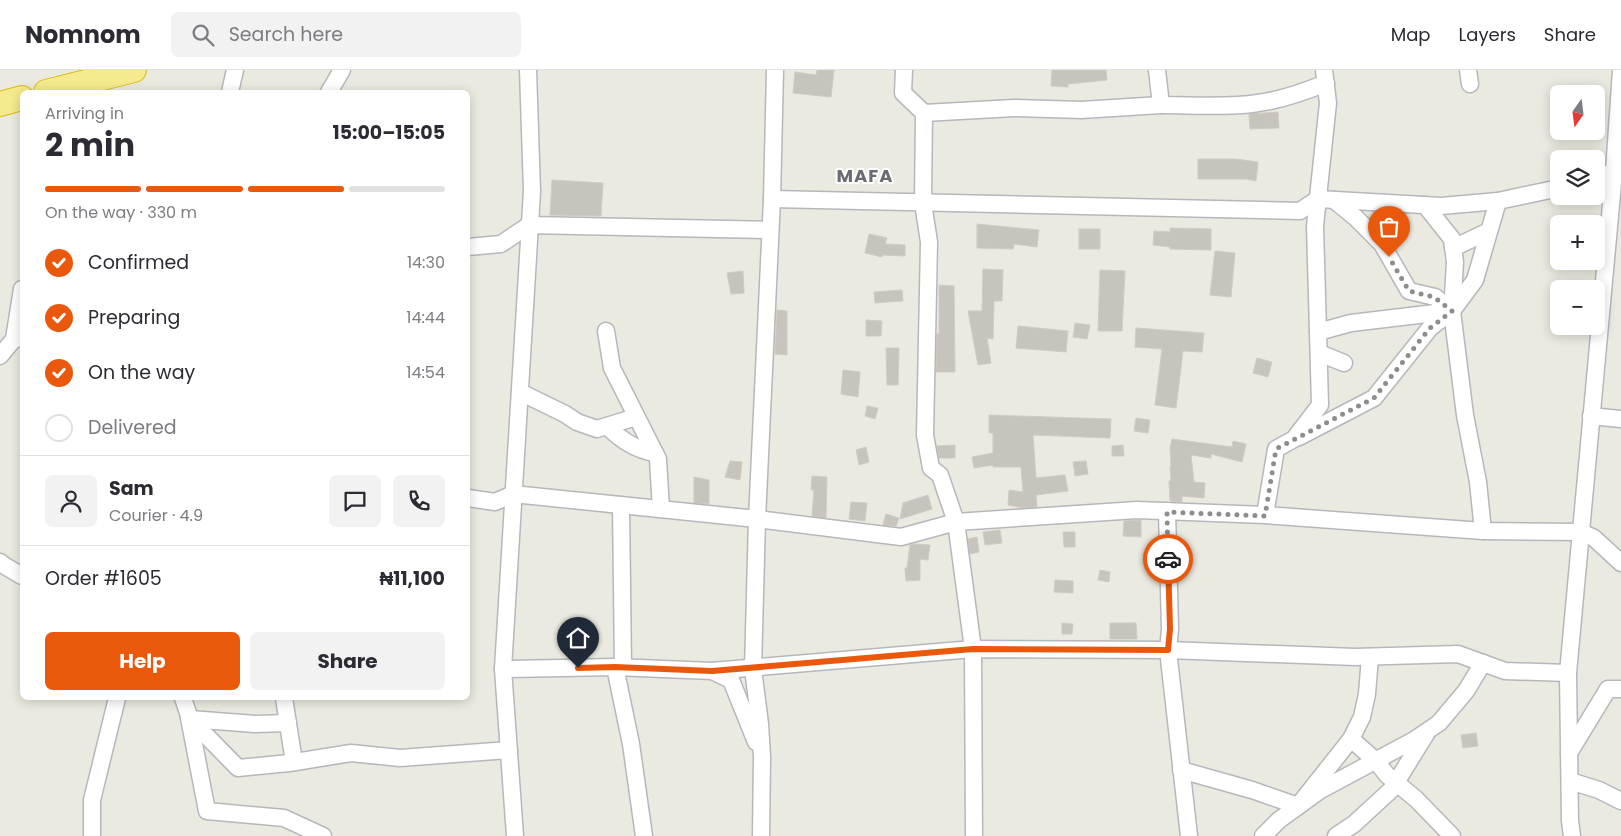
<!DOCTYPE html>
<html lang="en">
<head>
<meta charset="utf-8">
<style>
	body { margin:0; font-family:Poppins,sans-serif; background:#f2f2f3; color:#2b2b33; height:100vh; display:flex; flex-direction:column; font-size:19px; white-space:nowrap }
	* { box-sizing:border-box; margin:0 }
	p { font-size:16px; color:#7c7c81 }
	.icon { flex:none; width:28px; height:28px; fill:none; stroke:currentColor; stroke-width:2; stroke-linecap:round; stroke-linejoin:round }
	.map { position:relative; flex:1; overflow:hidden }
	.drawer { position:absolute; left:20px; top:20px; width:450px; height:610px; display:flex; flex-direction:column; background:#fff; border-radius:8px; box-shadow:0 2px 12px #0003 }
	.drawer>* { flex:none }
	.needle { width:32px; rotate:194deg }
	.tools { position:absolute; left:1550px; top:15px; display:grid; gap:10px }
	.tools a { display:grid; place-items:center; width:55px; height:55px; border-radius:8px; background:#fff; box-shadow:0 2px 12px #0003; font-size:25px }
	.pin { position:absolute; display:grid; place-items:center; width:42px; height:42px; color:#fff; margin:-51px -21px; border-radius:50% 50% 50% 0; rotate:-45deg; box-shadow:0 0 5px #0007 }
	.pin .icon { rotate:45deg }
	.courier { position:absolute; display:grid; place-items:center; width:50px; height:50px; margin:-25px; border:4px solid #ea580c; border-radius:50%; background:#fff; color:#222; box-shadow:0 1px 6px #0007 }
	.headline em { font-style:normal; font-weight:700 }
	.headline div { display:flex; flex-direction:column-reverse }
	.headline { display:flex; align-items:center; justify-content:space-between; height:85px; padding:0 25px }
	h1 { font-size:32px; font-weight:700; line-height:38px }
	.bar { display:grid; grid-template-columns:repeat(4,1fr); gap:8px 5px; align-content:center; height:60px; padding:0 25px }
	.bar i { height:6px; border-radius:4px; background:#e1e1e2 }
	.bar .selected { background:#ea580c }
	.bar p { grid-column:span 4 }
	.line { display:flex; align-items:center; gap:12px; padding:0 25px; border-top:1px solid #e1e1e2 }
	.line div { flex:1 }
	.round { display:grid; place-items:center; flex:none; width:52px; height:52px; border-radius:8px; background:#f2f2f3 }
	ol { padding:0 25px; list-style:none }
	li { display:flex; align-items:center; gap:15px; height:55px }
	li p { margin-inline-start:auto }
	li .icon { padding:5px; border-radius:50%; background:#ea580c; color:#fff; stroke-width:4 }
	li:last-child { color:#7c7c81 }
	li i { width:28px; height:28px; border:2px solid #e1e1e2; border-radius:50% }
	.button { display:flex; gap:10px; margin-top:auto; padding:10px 25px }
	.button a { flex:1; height:58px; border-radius:8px; background:#ea580c; color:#fff; font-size:20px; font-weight:700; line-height:58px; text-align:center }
	.button a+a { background:#f2f2f3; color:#2b2b33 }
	header { display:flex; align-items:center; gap:30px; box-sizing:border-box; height:70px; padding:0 25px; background:#fff; border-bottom:1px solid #e1e1e2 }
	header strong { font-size:24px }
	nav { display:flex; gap:28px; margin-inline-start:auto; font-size:18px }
	.search { width:350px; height:45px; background:#f2f2f3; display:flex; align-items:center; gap:12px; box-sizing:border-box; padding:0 18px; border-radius:8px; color:#7c7c81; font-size:19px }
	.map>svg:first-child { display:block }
	.building { fill:#c6c4bd; stroke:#cfccbf }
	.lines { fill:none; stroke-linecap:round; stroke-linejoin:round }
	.minor-casing { stroke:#b6b7bc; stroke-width:19 }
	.highway-casing { stroke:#daba10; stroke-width:26 }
	.minor { stroke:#fff; stroke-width:16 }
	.highway { stroke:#f5ea8d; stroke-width:24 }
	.done { stroke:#8c8d8d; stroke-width:5; stroke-dasharray:0 9 }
	.route { stroke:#ea580c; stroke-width:6 }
	.labels { text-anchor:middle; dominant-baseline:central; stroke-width:4; stroke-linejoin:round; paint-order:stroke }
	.district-label { font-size:18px; font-weight:bold; letter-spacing:1px; fill:#6a6c72; stroke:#fff }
</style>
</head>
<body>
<header>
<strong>Nomnom</strong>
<div class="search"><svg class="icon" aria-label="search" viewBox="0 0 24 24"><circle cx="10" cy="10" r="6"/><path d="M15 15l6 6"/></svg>Search here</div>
<nav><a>Map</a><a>Layers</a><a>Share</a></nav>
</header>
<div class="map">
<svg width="1621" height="766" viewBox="0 0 1621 766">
	<rect width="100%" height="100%" fill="#ebeae0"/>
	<!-- building -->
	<g class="building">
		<path d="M817,0h17l-3,27 -38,-4 2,-21 21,3z"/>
		<path d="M1052,0h54l1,10 -39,4v3l-17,-1z"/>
		<path d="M1278,42l1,16 -29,1 -1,-15z"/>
		<path d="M1198,89h38l22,3 -2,19 -10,-2h-48z"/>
		<path d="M552,110l51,3 -2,33 -51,-1z"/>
		<path d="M977,154l62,6 -2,17 -23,-3 -1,5 -36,-1z"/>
		<path d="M1170,158l41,1v21l-41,-1v-2l-17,-2 1,-14 16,1z"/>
		<rect x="1079" y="159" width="21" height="20"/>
		<path d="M869,164l18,4 -2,6 20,1v11l-22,-1 -1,2 -17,-4z"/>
		<path d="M1215,181l20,2 -4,44 -21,-2z"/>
		<path d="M983,199l20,1 -1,31h-8l-1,38 -6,-1 4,25 -13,2 -10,-54h14z"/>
		<path d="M1100,200l25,1 -3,60h-24z"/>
		<path d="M743,201l1,22 -13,1 -4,-21z"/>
		<path d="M939,215l15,1 1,86h-19l1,-38h2z"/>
		<path d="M902,220l1,11 -28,2 -1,-11z"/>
		<path d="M777,240l10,1v44l-12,-1z"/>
		<path d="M866,250l16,1 -1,15h-15z"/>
		<path d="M1075,253l15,2 -3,14 -14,-2z"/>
		<path d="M1018,256l50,5 -2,21 -50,-4z"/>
		<path d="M1136,258l68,5 -2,19 -19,-1 -7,57 -21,-3 7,-56 -27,-2z"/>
		<path d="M886,278h13l-1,37h-11z"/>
		<path d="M1257,288l15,4 -4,15 -15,-4z"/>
		<path d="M843,300l17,2 -2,25 -17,-3z"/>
		<path d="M867,336l11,2 -3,11 -10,-3z"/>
		<path d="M989,345l122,4 -1,19 -77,-3 3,43 29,-3 3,16 -32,4 1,12 -14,1 -15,-3 1,-15 14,2 -2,-25h-28v-2l-19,3 -2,-11 21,-4v-20h-4z"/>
		<path d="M1136,348l14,2 -2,13 -14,-2z"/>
		<path d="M1172,369l60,8 1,-6 13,3 -4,18 -31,-8v4l-20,-3 3,27 11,1 -1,15 -22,-2v6l-12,-1 -1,-20h2l-1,-14h1l-1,-19z"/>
		<path d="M955,375v13h-16l-2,-12z"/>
		<path d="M1123,375l1,11h-12v-10z"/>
		<path d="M866,377l3,15 -10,3 -3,-15z"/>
		<path d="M730,391l12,1 -2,18 -15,-3z"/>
		<path d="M1086,391l2,13 -13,2 -2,-14z"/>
		<path d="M812,406l15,1 -1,41 -14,-2 2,-26h-3z"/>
		<path d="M694,407l15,3v24l-15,-1z"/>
		<path d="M928,425l4,14 -32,10 3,-16z"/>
		<path d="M851,432l16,1 -2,18 -16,-2z"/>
		<path d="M886,444l13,4 -3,8 -13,-1z"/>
		<path d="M1141,450v17l-18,-1 1,-15z"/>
		<path d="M1000,460l2,13 -17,2 -2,-13z"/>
		<path d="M1063,462h12v15h-11z"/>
		<path d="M977,467l2,15 -9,2 -2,-15z"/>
		<path d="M914,474l16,1 -2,15 -8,-1v21l-14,1 -1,-13h2l3,-23z"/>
		<path d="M1100,500l10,2 -1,10 -11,-2z"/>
		<path d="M1055,510l18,1v12l-19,-1z"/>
		<path d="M1062,553l11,1 -1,10h-10z"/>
		<path d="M1110,553h26l1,16h-27z"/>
		<path d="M1476,663l2,13 -15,2 -2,-13z"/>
	</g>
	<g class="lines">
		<!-- minor casing -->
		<g class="minor-casing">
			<g id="minor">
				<path d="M904,0l-1,23 21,20 -1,90 6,39 -4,193 6,33 9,7 16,47 17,127 1,187"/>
				<path d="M1157,0l4,35c32,0 66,3 97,-2 23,-3 46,-11 68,-20"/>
				<path d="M1468,0l2,14"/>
				<path d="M230,22l5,-22"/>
				<path d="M329,22l13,-22"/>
				<path d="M924,43l90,-5 67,2 80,-5"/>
				<path d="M1596,107l18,-5 7,1"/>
				<path d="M772,129l528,12 18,-12 123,7 57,-5"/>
				<path d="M1334,130l22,18 26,26 27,47 26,6 17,14"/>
				<path d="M1425,135l27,34 3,23 -3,49 13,104 13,67 5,49"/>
				<path d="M468,177l33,-3 28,-19 241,5"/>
				<path d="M1453,178l36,-17"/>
				<path d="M22,219l-8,50 8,-1"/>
				<path d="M606,261l6,37 46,91 3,50"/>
				<path d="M1318,262l-3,-106 13,-123 -4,-33"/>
				<path d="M1319,283l25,10"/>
				<path d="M0,286l14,-17"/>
				<path d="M520,322l45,22 12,8 20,7 39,-12"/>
				<path d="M1591,346l30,3"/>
				<path d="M608,357c12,12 29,23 47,26"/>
				<path d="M1299,367l75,-39 56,-70 22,-17"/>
				<path d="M468,428l27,4 18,-8 244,25 144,18 55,-15 181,-12 128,5 218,16 98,1 13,6 27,25"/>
				<path d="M621,435l2,162"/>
				<path d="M1167,441l3,118 -2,21 21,186"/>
				<path d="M1265,445l11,-66 18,-10 26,-34 -2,-73 33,-9 101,-12 23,-31 23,-79 61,-13"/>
				<path d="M0,492l5,4 17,10"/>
				<path d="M615,597l16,77 13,92"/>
				<path d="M503,599l112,-2 97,4 261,-22 195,1 187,7 103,-3 47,17 63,2"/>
				<path d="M712,601l19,9 25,62"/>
				<path d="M183,628l7,21 48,49 51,-5 62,-10 49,5 109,-8"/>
				<path d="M284,628l10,64"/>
				<path d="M189,648l18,93 77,7 39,18"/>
				<path d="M190,649l65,5 33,-1"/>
				<path d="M1351,669l25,22 11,14 29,24 36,37"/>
				<path d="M1569,683l39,-64h13"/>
				<path d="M1181,700l71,20 46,16 53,-67 11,-22 5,-23 3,-37"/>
				<path d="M1570,711l29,9 22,11"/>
				<path d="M92,766v-36l25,-102"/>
				<path d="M515,766l-12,-167 29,-478 -4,-121"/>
				<path d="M761,766l1,-79 -2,-33 -7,-55 4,-150 15,-320 3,-129"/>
				<path d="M1263,766l16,-16 40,-29 95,-51 25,-17 27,-32 17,-28"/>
				<path d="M1336,766l18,-12 38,-35 34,-55"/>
				<path d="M1572,766l-2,-15 -2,-148 46,-501 7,-102"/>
			</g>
		</g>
		<!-- highway casing -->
		<g class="highway-casing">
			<g id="highway">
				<path d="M46,22l88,-22"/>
				<path d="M0,34l22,-6"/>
			</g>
		</g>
		<!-- minor -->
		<use href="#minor" class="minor"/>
		<!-- highway -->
		<use href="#highway" class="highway"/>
	</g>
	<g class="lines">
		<!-- done -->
		<path class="done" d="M1168,489l-1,-47 98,4 11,-67 98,-51 56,-70 22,-17 -18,-14 -25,-6 -20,-34"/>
		<!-- route -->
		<path class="route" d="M578,598l37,-1 97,4 261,-22 195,1 2,-21 -2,-70"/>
	</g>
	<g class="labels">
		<!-- district labels -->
		<g class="district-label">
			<text x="865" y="105">MAFA</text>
		</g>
	</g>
</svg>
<div class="tools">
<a><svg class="needle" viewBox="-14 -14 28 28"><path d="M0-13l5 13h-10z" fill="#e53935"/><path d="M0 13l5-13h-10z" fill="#7c7c81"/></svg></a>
<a><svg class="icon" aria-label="layers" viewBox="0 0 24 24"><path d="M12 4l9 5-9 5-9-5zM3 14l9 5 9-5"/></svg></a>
<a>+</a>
<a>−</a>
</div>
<div class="pin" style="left:1389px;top:187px;background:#ea580c"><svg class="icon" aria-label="bag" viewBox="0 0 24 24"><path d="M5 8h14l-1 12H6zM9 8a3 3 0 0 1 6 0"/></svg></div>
<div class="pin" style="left:578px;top:598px;background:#1f2937"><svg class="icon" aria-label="home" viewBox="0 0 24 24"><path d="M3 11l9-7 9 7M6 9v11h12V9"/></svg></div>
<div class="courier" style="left:1168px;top:489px"><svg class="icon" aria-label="car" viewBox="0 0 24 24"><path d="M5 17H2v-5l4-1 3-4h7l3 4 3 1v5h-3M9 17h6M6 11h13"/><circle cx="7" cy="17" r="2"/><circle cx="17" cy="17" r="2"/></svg></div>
<section class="drawer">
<div class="headline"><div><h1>2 min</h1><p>Arriving in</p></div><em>15:00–15:05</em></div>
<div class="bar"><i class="selected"></i><i class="selected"></i><i class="selected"></i><i></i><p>On the way · 330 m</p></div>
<ol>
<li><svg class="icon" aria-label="check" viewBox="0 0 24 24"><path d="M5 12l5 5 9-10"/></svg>Confirmed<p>14:30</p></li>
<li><svg class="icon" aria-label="check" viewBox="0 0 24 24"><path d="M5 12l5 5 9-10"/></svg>Preparing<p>14:44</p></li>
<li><svg class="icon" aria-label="check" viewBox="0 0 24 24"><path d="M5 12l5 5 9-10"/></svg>On the way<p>14:54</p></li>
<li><i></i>Delivered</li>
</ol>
<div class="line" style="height:90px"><a class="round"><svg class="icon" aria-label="person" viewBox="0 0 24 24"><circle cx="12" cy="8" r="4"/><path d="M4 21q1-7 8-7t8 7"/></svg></a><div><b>Sam</b><p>Courier · 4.9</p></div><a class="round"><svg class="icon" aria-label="chat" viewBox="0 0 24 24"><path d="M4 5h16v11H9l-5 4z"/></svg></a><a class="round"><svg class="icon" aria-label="phone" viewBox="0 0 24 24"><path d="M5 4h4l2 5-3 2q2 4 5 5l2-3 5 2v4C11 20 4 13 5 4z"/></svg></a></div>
<div class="line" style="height:65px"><div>Order #1605</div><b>₦11,100</b></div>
<div class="button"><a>Help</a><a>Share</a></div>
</section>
</div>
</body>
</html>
